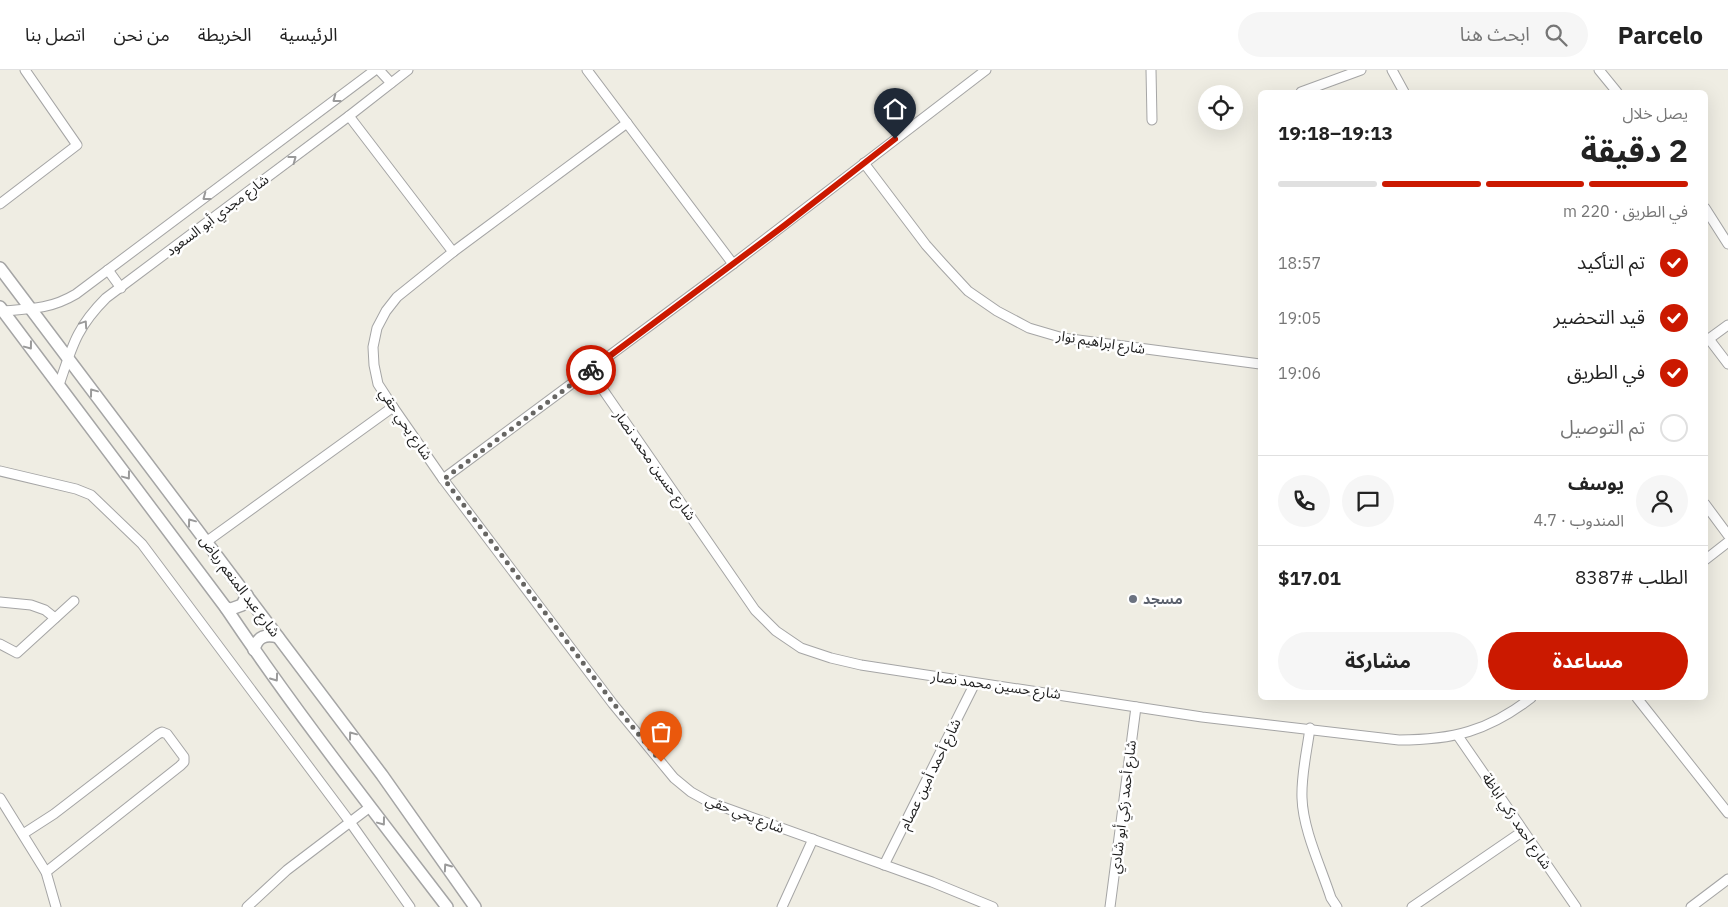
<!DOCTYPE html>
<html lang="ar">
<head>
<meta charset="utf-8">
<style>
	body { margin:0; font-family:"IBM Plex Sans","Noto Sans Arabic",sans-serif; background:#f6f6f6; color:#222; direction:rtl; height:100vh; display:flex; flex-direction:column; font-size:19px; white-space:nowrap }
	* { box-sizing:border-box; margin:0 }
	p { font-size:16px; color:#767676 }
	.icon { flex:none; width:28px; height:28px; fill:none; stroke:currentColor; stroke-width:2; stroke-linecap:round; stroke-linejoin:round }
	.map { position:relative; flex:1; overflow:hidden; direction:ltr }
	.side { position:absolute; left:1258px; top:20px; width:450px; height:610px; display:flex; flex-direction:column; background:#fff; border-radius:8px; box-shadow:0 5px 20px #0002; direction:rtl }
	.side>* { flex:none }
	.tools { position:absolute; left:1198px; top:15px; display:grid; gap:10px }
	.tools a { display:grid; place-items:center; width:45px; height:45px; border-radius:50%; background:#fff; box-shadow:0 5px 20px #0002; font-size:25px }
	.pin { position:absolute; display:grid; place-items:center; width:42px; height:42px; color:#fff; margin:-51px -21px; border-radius:50% 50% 50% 0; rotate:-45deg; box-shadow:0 0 5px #0007 }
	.pin .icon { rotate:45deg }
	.courier { position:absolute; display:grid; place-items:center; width:50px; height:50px; margin:-25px; border:4px solid #cb1900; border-radius:50%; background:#fff; color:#222; box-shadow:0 1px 6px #0007 }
	.head em { font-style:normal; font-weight:700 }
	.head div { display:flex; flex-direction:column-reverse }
	.head { display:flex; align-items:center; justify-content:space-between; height:85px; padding:0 20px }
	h1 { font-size:32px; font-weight:700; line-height:38px }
	.bar { display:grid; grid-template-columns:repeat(4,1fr); gap:8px 5px; align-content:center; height:60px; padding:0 20px }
	.bar i { height:6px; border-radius:4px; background:#e0e0e0 }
	.bar .active { background:#cb1900 }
	.bar p { grid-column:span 4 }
	.line { display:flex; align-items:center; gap:12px; padding:0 20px; border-top:1px solid #e0e0e0 }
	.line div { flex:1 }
	.round { display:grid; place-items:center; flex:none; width:52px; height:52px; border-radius:26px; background:#f6f6f6 }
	ol { padding:0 20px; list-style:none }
	li { display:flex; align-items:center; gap:15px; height:55px }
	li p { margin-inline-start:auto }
	li .icon { padding:5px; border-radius:50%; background:#cb1900; color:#fff; stroke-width:4 }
	li:last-child { color:#767676 }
	li i { width:28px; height:28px; border:2px solid #e0e0e0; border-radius:50% }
	.button { display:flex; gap:10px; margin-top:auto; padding:10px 20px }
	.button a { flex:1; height:58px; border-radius:30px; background:#cb1900; color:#fff; font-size:20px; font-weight:700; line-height:58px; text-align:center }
	.button a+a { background:#f6f6f6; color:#222 }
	header { display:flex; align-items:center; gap:30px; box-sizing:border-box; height:70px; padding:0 25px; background:#fff; border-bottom:1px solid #e0e0e0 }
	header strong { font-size:24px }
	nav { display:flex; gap:28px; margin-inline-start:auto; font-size:18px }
	.search { width:350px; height:45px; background:#f6f6f6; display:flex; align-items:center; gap:12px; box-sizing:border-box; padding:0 18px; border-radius:28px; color:#767676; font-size:19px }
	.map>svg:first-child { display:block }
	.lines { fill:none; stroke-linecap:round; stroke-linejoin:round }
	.minor-casing { stroke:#a5a5a5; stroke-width:11 }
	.tertiary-casing { stroke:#a5a5a5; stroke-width:14 }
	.minor { stroke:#fff; stroke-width:9 }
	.tertiary { stroke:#fff; stroke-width:11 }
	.oneway { stroke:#9a9a9a }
	.done { stroke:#676663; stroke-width:5; stroke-dasharray:0 9 }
	.route { stroke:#cb1900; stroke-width:6 }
	.worship-dot { fill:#6b7280; stroke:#fff; stroke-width:2 }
	.labels { text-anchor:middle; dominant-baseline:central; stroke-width:5; stroke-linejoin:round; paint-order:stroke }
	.street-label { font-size:14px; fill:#1e1e1e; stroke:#fff }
	.worship-label { font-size:14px; font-weight:bold; fill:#5b616d; stroke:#fff; text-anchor:start }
</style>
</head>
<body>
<header>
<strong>Parcelo</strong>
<div class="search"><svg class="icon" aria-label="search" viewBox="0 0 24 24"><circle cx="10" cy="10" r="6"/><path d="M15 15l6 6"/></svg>ابحث هنا</div>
<nav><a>الرئيسية</a><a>الخريطة</a><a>من نحن</a><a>اتصل بنا</a></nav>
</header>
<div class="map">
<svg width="1728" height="837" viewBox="0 0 1728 837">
	<rect width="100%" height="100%" fill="#efede3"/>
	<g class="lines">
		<!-- minor casing -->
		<g class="minor-casing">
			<g id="minor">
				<path d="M379,0l12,13"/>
				<path d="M587,0l146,194"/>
				<path d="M1151,0l1,50"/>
				<path d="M1392,0l12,22"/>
				<path d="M1599,0l18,22"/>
				<path d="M1301,22l60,-22"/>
				<path d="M349,46l104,136"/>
				<path d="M627,53l-174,129 -56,45 -11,14 -9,17 -4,19 1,18 4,19 15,23 50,72 170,225 61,74 17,14 18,10 223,80 61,25"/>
				<path d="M864,93l62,82 17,19 25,27 29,20 32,17 34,10 197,26"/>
				<path d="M0,134l77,-59 -52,-75"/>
				<path d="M1705,138l23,36"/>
				<path d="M108,200l13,18"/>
				<path d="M3,241c27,-2 48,-2 73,-17l299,-224"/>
				<path d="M1709,269l19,25"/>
				<path d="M1706,271l22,-16"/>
				<path d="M590,301l165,239 21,21 25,17 30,10 30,7 341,52 197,23c54,0 89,-9 132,-42"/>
				<path d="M59,315c13,-38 17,-57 47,-87l243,-182 59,-46"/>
				<path d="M0,401l76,18 15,6 51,49 208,278 60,85"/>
				<path d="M443,409l290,-215 253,-194"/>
				<path d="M1705,434l23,31"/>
				<path d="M206,472l187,-135"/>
				<path d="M1705,490l23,-18"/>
				<path d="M0,532l31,3 14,5 10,8"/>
				<path d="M0,574l17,9 57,-52"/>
				<path d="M1637,628l91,115"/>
				<path d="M1310,658c-3,23 -9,47 -8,70 1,32 19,69 29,100l6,9"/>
				<path d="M1458,666l118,171"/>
				<path d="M0,728l46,74 10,35"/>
				<path d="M23,764l31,-20 104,-80 4,-2 5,2 17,23v5l-4,4 -134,106"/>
				<path d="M884,795l91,-182"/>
				<path d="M247,837l40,-37 83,-63"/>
				<path d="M782,837l31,-68"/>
				<path d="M1110,837l26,-200"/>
				<path d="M1412,837l111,-76"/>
				<path d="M1691,837l37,-28"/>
			</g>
		</g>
		<!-- tertiary casing -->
		<g class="tertiary-casing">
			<g id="tertiary">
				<path d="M0,198l382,507 93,132"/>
				<path d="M0,237l226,301c69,103 146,201 221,299"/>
				<path d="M226,538l5,1 11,-4 5,-10"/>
				<path d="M254,580c3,-14 12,-16 24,-13"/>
			</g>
		</g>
		<!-- minor -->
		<use href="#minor" class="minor"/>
		<!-- tertiary -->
		<use href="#tertiary" class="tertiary"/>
	</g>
	<!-- one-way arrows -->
	<defs><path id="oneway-chevron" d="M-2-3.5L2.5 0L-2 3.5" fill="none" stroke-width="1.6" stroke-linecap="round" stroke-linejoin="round" transform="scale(1.25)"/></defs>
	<g class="oneway">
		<use href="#oneway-chevron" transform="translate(336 29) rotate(143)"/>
		<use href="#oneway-chevron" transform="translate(293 89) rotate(-37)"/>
		<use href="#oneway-chevron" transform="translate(206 127) rotate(143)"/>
		<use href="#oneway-chevron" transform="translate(84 254) rotate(-56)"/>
		<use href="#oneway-chevron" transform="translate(29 276) rotate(53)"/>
		<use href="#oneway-chevron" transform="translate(93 322) rotate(-127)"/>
		<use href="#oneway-chevron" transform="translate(127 406) rotate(53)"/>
		<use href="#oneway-chevron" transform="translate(191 452) rotate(-127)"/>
		<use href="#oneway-chevron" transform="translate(275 608) rotate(54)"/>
		<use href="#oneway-chevron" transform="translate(352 665) rotate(-127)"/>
		<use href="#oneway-chevron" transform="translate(382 752) rotate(53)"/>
		<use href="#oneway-chevron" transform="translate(447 797) rotate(-125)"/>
	</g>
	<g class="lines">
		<!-- done -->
		<path class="done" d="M591,300l-147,109 170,225 47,58"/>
		<!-- route -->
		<path class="route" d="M591,300l194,-145 110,-86"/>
	</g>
	<!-- markers -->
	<circle class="worship-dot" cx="1133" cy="529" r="5"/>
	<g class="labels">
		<!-- street labels -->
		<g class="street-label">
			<text transform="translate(217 145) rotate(-37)">شارع مجدي أبو السعود</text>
			<text transform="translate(1101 272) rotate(9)">شارع ابراهيم نوار</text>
			<text transform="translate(406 354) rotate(56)">شارع يحي حقي</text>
			<text transform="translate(655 395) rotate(55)">شارع حسين محمد نصار</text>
			<text transform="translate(240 516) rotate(53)">شارع عبد المنعم رياض</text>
			<text transform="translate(996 615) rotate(8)">شارع حسين محمد نصار</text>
			<text transform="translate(930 704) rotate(-64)">شارع أحمد أمين عصام</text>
			<text transform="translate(1123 737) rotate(-83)">شارع أحمد زكي أبو شادي</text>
			<text transform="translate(745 744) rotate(21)">شارع يحي حقي</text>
			<text transform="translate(1517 751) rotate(56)">شارع احمد زكي اباظة</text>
		</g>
		<!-- worship labels -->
		<g class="worship-label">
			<text x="1143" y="529">مسجد</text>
		</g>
	</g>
</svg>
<div class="tools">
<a><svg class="icon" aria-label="locate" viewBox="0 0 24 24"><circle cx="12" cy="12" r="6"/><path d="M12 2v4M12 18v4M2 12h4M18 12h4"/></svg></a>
</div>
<div class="pin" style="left:661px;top:692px;background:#ea580c"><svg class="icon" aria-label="bag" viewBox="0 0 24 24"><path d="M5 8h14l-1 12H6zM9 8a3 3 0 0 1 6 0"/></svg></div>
<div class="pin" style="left:895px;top:69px;background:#1f2937"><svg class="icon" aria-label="home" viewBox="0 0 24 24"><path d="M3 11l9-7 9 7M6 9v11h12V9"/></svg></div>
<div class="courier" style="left:591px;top:300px"><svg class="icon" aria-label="bike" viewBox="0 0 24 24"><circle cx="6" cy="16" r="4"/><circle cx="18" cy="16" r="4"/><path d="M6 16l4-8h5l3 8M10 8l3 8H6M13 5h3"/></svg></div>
<section class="side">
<div class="head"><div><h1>2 دقيقة</h1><p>يصل خلال</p></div><em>19:13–19:18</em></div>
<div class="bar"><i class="active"></i><i class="active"></i><i class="active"></i><i></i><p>في الطريق · 220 m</p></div>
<ol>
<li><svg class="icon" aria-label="check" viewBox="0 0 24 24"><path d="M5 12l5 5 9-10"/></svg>تم التأكيد<p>18:57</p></li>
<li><svg class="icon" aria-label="check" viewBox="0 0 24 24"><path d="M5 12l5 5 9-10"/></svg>قيد التحضير<p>19:05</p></li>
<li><svg class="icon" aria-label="check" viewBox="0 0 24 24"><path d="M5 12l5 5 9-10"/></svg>في الطريق<p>19:06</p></li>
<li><i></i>تم التوصيل</li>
</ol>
<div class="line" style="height:90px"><a class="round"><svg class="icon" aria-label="person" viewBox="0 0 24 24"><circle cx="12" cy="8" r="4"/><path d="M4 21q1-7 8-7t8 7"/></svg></a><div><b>يوسف</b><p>المندوب · 4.7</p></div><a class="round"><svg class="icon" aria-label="chat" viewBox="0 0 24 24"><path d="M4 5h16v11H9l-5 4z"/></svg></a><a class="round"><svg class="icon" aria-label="phone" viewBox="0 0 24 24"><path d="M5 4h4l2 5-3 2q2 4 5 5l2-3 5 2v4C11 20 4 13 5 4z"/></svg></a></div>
<div class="line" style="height:65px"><div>الطلب #8387</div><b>$17.01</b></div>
<div class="button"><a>مساعدة</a><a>مشاركة</a></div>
</section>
</div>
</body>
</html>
